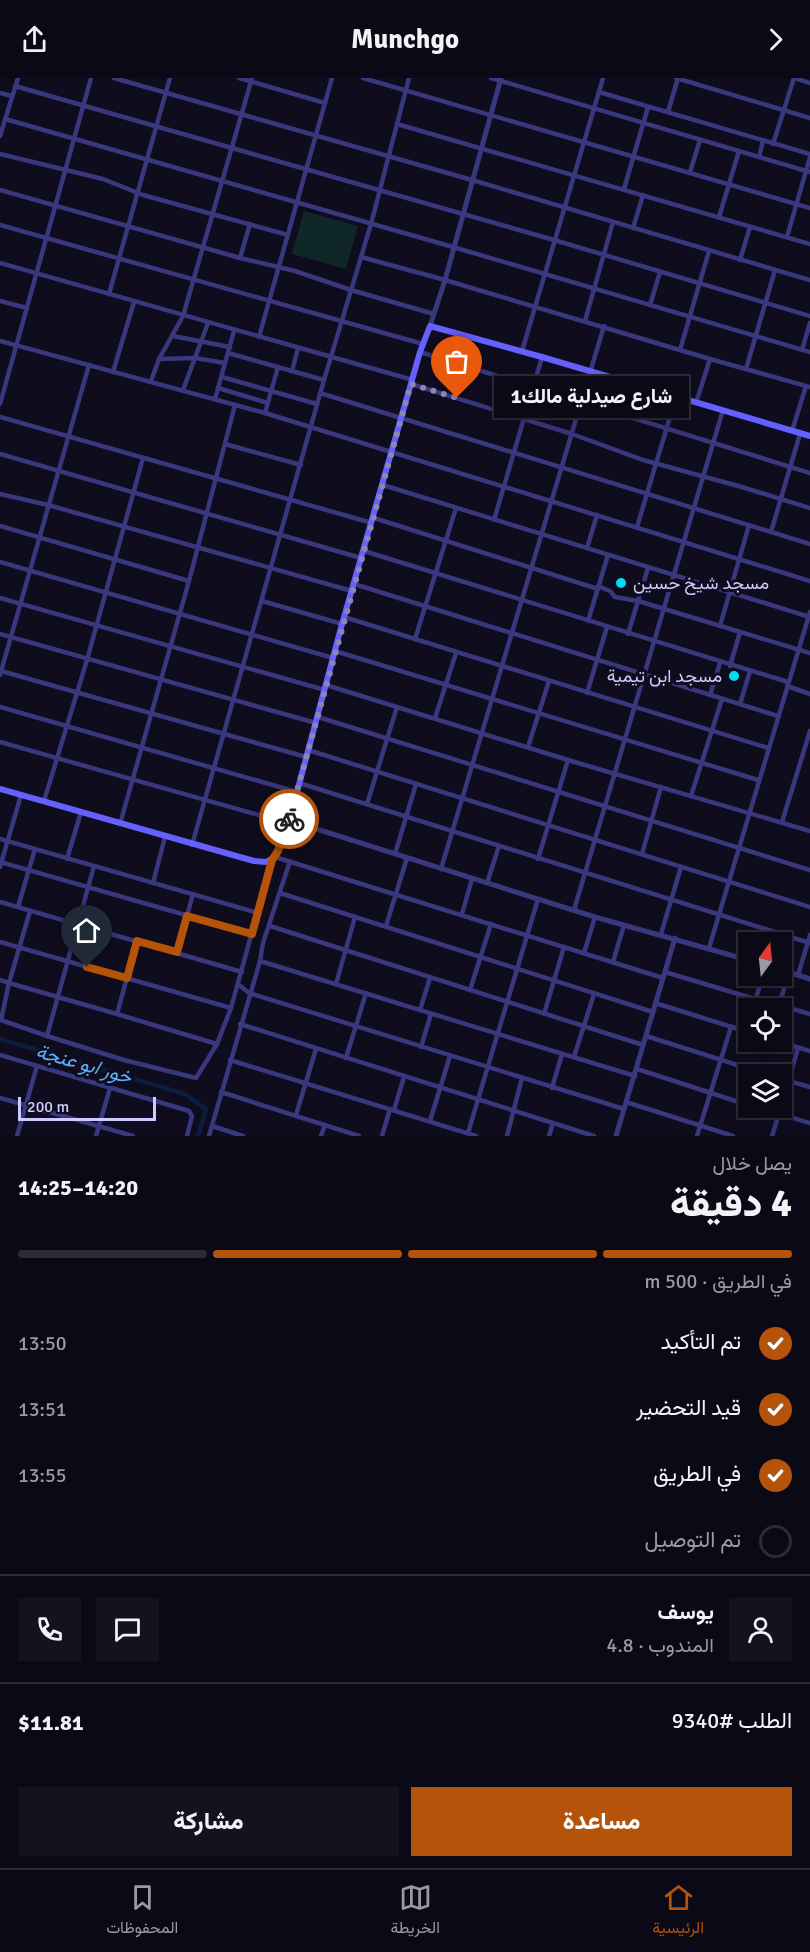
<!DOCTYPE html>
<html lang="ar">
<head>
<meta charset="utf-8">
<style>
	body { margin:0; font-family:Signika,Vazirmatn,sans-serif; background:#14121f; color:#f1f3f6; direction:rtl; height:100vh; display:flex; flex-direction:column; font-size:22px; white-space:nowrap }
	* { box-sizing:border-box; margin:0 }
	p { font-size:20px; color:#9a9aa1 }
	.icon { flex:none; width:33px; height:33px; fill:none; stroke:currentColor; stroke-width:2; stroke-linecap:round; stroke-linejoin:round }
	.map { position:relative; height:1058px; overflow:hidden; direction:ltr }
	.drawer { display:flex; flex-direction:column; background:#0b0916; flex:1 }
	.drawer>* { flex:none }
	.needle { width:39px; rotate:15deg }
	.fabs { position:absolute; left:738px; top:854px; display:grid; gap:12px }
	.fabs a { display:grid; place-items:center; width:54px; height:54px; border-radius:0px; background:#0b0916; box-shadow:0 6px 24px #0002,0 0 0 2px #2b2a35; font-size:30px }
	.scale { position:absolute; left:18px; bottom:15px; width:138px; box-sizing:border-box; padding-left:6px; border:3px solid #cfc9ff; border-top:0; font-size:16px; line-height:21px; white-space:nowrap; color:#cfc9ff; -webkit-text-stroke:4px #0f0c1e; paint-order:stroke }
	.pin { position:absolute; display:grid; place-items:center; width:51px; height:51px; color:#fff; margin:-62px -26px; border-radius:50% 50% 50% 0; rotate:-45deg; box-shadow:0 0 6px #0007 }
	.pin .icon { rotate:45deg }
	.courier { position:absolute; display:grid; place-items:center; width:60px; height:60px; margin:-30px; border:4px solid #b45309; border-radius:50%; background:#fff; color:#222; box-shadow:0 2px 8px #0007 }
	.bubble { position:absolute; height:42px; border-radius:0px; background:#0b0916; box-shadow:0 6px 24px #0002,0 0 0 2px #2b2a35; font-size:20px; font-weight:800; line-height:42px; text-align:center; direction:rtl }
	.summary em { font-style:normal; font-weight:800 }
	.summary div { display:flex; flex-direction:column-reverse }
	.summary { display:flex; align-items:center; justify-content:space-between; height:102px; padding:0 18px }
	h1 { font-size:39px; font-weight:800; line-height:45px }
	.bar { display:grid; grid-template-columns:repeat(4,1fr); gap:9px 6px; align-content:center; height:72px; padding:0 18px }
	.bar i { height:8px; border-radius:4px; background:#2b2a35 }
	.bar .on { background:#b45309 }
	.bar p { grid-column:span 4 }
	.line { display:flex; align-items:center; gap:15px; padding:0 18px; border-top:2px solid #2b2a35 }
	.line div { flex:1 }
	.round { display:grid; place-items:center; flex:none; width:63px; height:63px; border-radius:0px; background:#14121f }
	ol { padding:0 18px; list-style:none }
	li { display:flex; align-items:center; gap:18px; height:66px }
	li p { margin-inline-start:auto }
	li .icon { padding:6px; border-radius:50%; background:#b45309; color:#fff; stroke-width:4 }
	li:last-child { color:#9a9aa1 }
	li i { width:33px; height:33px; border:3px solid #2b2a35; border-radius:50% }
	.cta { display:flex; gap:12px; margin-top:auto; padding:12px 18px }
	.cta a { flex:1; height:69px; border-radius:0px; background:#b45309; color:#fff; font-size:24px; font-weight:800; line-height:69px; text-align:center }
	.cta a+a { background:#14121f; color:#f1f3f6 }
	header { display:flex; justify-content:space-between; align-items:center; height:78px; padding:0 18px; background:#0b0916; font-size:27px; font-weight:800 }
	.tab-bar { display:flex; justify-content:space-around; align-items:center; height:84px; border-top:2px solid #2b2a35; background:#0b0916; font-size:16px; color:#9a9aa1 }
	.tab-bar a { display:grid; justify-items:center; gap:3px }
	.tab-bar .on { color:#b45309 }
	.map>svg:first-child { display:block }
	.green { fill:#0f2827 }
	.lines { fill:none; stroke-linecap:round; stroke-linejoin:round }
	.canal { stroke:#0b1e3e; stroke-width:4.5 }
	.minor { stroke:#39377d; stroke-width:4.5 }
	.tertiary { stroke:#39377d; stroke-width:5 }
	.secondary { stroke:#6461fe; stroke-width:6 }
	.done { stroke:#8c87b0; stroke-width:6; stroke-dasharray:0 10.8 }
	.route { stroke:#b45309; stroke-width:8 }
	.poi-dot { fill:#01dbf3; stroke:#0f0c1e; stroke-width:2 }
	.labels { text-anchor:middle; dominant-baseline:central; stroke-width:6; stroke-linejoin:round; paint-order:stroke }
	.poi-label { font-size:18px; fill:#cfc9ff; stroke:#0f0c1e; text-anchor:start }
	.water-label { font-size:20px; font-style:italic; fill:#58b2fe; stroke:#0f0c1e }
</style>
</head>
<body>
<header><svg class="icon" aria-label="forward" viewBox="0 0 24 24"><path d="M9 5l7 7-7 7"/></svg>Munchgo<svg class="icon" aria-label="share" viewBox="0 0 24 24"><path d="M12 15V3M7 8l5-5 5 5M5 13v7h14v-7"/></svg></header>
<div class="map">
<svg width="810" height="1058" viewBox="0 0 810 1058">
	<rect width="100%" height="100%" fill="#0f0c1e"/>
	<!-- green -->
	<path class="green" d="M304,133l54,15 -12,43 -54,-15z"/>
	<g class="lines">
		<!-- canal -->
		<path class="canal" d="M0,961l185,55 21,15 -8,27"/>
		<!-- minor -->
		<g class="minor">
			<path d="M114,0l358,102 338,100"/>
			<path d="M239,0l86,25"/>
			<path d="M363,0l447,130"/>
			<path d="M491,0l319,94"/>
			<path d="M676,0l134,40"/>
			<path d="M795,0l15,5"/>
			<path d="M15,8l539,154 256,76"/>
			<path d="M599,14l211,62"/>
			<path d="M0,15l12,3"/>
			<path d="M668,34l10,-34"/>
			<path d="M5,41l448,128 357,105"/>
			<path d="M397,46l413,120"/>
			<path d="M0,58l18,-58"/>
			<path d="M773,66l21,-66"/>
			<path d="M0,76l103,25 40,16 145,40"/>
			<path d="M759,79l4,-16"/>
			<path d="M690,94l10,-32"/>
			<path d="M624,111l24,-82"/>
			<path d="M0,112l240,68 55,13 56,19 83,24"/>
			<path d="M719,139l20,-66"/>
			<path d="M0,147l423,119"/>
			<path d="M633,150l10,-33"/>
			<path d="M787,159l23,-80"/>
			<path d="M361,179l84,23 265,79 100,28"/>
			<path d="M240,180l10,-34"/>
			<path d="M740,182l10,-33"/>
			<path d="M0,185l413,117"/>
			<path d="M109,216l61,-216"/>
			<path d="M0,223l27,7"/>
			<path d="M650,227l10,-33"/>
			<path d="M585,243l28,-99"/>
			<path d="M173,258l57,11"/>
			<path d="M259,259l73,-259"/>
			<path d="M0,263l265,72 545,168"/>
			<path d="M680,272l29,-99"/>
			<path d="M802,272l8,-27"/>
			<path d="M522,273l81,-273"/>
			<path d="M420,274l390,121"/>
			<path d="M228,275l96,27"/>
			<path d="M159,281l36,-1 30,5"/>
			<path d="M746,291l29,-99"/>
			<path d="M292,293l6,-23"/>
			<path d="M113,294l21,-70"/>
			<path d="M222,299l95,27"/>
			<path d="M151,303l8,-22 24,-43 69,-238"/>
			<path d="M411,306l161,50 71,26 99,27 68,21"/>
			<path d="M218,310l50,15"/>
			<path d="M183,312l25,-67"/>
			<path d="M320,315l490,151"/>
			<path d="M215,321l19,-68"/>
			<path d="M696,325l14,-44"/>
			<path d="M0,326l91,-326"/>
			<path d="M265,335l13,-46"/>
			<path d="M0,339l372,106"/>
			<path d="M792,353l14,-45"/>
			<path d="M225,366l76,21"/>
			<path d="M0,376l361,104"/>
			<path d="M383,407l427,132"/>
			<path d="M0,416l48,11 304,86"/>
			<path d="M374,440l224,71"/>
			<path d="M494,442l48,-163"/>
			<path d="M0,448l189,55 46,-176"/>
			<path d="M637,449l39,-130"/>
			<path d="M771,454l29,-98"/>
			<path d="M587,470l10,-33"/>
			<path d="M364,473l424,131"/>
			<path d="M0,484l333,96"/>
			<path d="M354,506l424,132"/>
			<path d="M598,508l12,5 5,6 23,4 172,52"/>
			<path d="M0,520l325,92"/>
			<path d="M262,523l80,23"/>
			<path d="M344,539l424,131"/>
			<path d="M588,543l20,-66"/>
			<path d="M720,548l29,-101"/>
			<path d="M0,556l316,89"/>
			<path d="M628,556l20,-66"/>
			<path d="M415,561l41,-131"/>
			<path d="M335,573l423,129"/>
			<path d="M730,588l10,-34"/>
			<path d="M1,593l305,86"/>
			<path d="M0,597l89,-310"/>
			<path d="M326,607l242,75 242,71"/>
			<path d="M787,608l23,8"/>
			<path d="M587,615l20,-66"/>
			<path d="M710,617l10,-32"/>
			<path d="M740,626l10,-33"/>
			<path d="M0,629l297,85"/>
			<path d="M318,639l492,153"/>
			<path d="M435,640l21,-65"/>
			<path d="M0,664l287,81"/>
			<path d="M528,669l21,-66"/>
			<path d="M308,672l502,157"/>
			<path d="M299,705l511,160"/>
			<path d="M691,718l31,-97"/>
			<path d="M44,723l43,-141 56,-202"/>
			<path d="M367,726l30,-97"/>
			<path d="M782,744l28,-91"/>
			<path d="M120,746l69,-243"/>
			<path d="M0,761l258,74"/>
			<path d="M192,767l132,-465 47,-156 38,-146"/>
			<path d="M395,776l21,-70"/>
			<path d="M642,776l19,-67"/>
			<path d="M275,779l388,121"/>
			<path d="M67,781l14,-47"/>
			<path d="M538,781l30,-99"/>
			<path d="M0,784l252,72"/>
			<path d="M94,788l-47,170 -46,-16 8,-37 108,31 20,-73"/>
			<path d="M0,789l21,-72"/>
			<path d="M441,791l163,-543"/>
			<path d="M153,805l12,-46"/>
			<path d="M487,805l12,-37"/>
			<path d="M280,815l373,119"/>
			<path d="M0,824l242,70"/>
			<path d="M18,829l17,-58"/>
			<path d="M574,832l149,-500"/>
			<path d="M462,836l10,-35"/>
			<path d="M270,848l373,119"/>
			<path d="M386,848l21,-68"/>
			<path d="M661,856l20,-67"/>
			<path d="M0,864l231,66"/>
			<path d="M709,870l101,-336"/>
			<path d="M177,874l16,-58"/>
			<path d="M584,875l11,-36"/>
			<path d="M260,883l375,115"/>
			<path d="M613,884l11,-37"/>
			<path d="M665,894l90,27"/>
			<path d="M798,897l12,-40"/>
			<path d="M0,902l9,3 21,-72"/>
			<path d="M238,906l11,9 375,116"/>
			<path d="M336,906l19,-67"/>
			<path d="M470,912l21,-66"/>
			<path d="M655,925l93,29"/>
			<path d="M779,927l31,9"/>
			<path d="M753,930l10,-33"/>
			<path d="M778,930l11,-35"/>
			<path d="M420,932l10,-32"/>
			<path d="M117,936l100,30"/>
			<path d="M544,936l20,-67"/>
			<path d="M240,946l354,112"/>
			<path d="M746,953l2,-9"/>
			<path d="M47,958l77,24 72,18 21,-34 14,-36 41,-148"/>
			<path d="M646,958l120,38"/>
			<path d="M777,963l33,10"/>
			<path d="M421,969l10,-33"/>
			<path d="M0,977l189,56 3,5 -5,20"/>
			<path d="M574,979l20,-63"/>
			<path d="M346,980l20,-65"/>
			<path d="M230,982l246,76"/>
			<path d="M637,991l111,36"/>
			<path d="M782,1001l28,8"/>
			<path d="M552,1010l10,-34"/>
			<path d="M221,1014l138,44"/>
			<path d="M0,1020l133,38"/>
			<path d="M626,1024l107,34"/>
			<path d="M782,1026l16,-56"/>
			<path d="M756,1029l54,16"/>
			<path d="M394,1032l10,-33"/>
			<path d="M296,1037l20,-66"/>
			<path d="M430,1043l20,-65"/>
			<path d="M212,1048l31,10"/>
			<path d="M468,1055l70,-234"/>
			<path d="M17,1058l20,-70"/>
			<path d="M96,1058l14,-48"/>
			<path d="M209,1058l51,-175 3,-18 27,-82"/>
			<path d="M321,1058l4,-11"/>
			<path d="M382,1058l8,-27"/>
			<path d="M507,1058l15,-58"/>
			<path d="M549,1058l4,-13"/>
			<path d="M697,1058l34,-109"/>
			<path d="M772,1058l9,-29"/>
		</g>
		<!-- tertiary -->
		<g class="tertiary">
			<path d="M430,248l15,-46 56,-202"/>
			<path d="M288,742l307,97 153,43"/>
			<path d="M782,892l28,9"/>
			<path d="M616,1058l59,-198"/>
		</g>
		<!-- secondary -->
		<path class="secondary" d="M0,711l254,72 12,1 9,-5 22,-65 45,-168 78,-272 10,-26 112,31 268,79"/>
	</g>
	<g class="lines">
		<!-- done -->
		<path class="done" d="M289,741l122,-435 46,14"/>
		<!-- route -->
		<path class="route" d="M87,889l40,11 10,-37 40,11 10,-36 65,18 20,-74 6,-9 11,-32"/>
	</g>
	<!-- markers -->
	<g class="poi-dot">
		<circle cx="621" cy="505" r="6"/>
		<circle cx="734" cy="598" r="6"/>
	</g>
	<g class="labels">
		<!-- poi labels -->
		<g class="poi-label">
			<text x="633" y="505">مسجد شيخ حسين</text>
			<text x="722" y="598" text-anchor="end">مسجد ابن تيمية</text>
		</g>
		<!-- water labels -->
		<g class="water-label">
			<text transform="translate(84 986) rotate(16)">خور ابو عنجة</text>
		</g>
	</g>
</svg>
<div class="fabs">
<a><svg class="needle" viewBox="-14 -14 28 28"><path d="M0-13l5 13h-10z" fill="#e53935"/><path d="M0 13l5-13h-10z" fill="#9a9aa1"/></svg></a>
<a><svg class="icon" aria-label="locate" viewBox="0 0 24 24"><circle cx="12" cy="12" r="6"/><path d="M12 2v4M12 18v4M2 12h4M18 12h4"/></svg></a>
<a><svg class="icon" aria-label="layers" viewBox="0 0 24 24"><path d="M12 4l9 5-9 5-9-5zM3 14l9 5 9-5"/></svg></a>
</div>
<div class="scale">200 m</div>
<div class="pin" style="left:457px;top:320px;background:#ea580c"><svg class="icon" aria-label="bag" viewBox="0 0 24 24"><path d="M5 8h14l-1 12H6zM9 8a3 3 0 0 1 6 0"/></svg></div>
<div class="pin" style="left:87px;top:889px;background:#1f2937"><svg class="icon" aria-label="home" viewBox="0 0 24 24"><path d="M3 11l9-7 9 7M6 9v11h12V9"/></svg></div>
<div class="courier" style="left:289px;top:741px"><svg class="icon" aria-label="bike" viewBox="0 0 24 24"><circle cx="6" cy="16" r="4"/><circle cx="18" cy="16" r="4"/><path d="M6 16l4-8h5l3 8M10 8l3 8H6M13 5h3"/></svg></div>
<div class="bubble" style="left:494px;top:298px;width:195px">شارع صيدلية مالك1</div>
</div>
<section class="drawer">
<div class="summary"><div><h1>4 دقيقة</h1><p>يصل خلال</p></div><em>14:20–14:25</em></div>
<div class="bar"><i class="on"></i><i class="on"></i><i class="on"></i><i></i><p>في الطريق · 500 m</p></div>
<ol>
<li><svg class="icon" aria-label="check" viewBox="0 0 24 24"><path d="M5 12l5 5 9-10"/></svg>تم التأكيد<p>13:50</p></li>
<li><svg class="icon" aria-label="check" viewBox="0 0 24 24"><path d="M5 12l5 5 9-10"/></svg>قيد التحضير<p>13:51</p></li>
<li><svg class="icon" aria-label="check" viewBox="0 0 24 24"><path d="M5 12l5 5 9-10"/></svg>في الطريق<p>13:55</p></li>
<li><i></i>تم التوصيل</li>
</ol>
<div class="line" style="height:108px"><a class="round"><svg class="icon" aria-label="person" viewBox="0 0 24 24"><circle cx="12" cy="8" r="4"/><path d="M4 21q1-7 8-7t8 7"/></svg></a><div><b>يوسف</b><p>المندوب · 4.8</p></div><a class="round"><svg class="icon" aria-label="chat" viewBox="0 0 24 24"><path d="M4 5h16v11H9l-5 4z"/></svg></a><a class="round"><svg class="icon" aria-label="phone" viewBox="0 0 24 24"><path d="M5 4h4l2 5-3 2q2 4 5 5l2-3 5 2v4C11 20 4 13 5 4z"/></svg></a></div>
<div class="line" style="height:78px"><div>الطلب #9340</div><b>$11.81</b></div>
<div class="cta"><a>مساعدة</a><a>مشاركة</a></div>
</section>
<nav class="tab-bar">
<a class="on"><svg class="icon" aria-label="home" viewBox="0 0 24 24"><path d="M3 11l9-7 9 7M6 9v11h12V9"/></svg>الرئيسية</a>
<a><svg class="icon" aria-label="map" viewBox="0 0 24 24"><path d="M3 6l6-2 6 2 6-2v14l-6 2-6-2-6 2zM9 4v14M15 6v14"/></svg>الخريطة</a>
<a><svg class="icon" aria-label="saved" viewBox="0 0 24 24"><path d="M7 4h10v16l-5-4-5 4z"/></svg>المحفوظات</a>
</nav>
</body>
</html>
